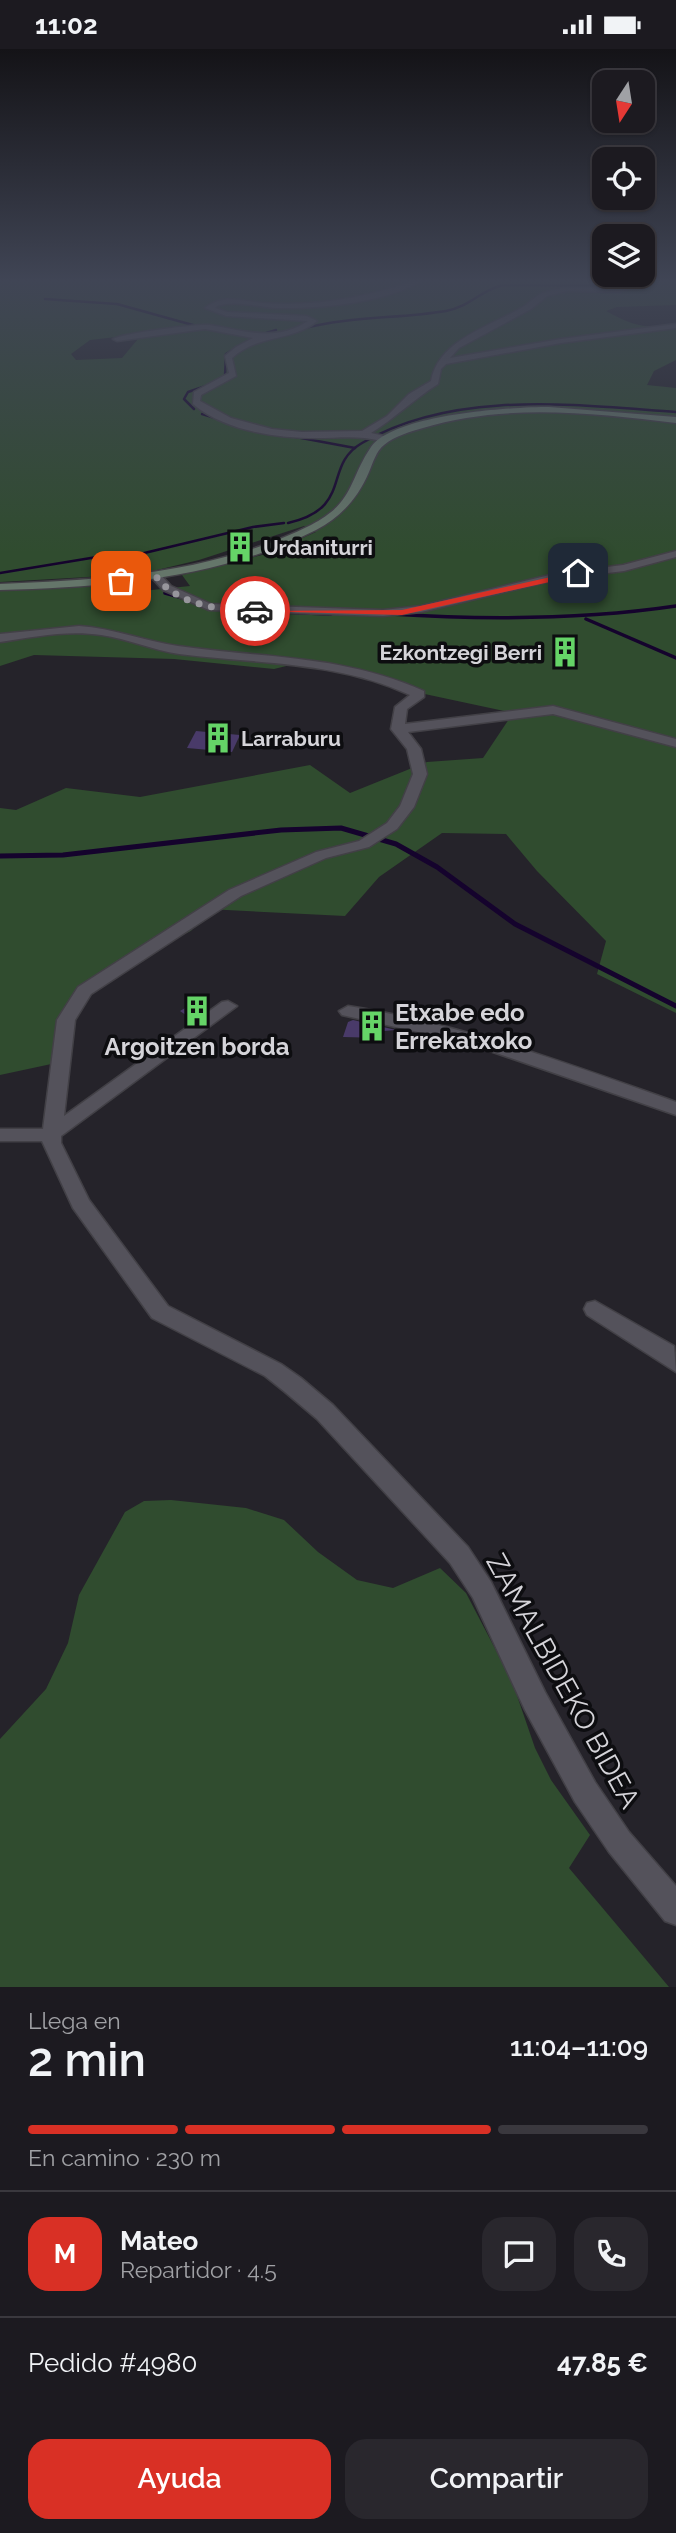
<!DOCTYPE html>
<html lang="es">
<head>
<meta charset="utf-8">
<style>
	body { margin:0; font-family:Raleway,sans-serif; background:#29272d; color:#f1f3f6; height:100vh; display:flex; flex-direction:column; font-size:26px; white-space:nowrap }
	* { box-sizing:border-box; margin:0 }
	p { font-size:23px; color:#a0a1a5 }
	.icon { flex:none; width:38px; height:38px; fill:none; stroke:currentColor; stroke-width:2; stroke-linecap:round; stroke-linejoin:round }
	.map { position:relative; height:1938px; overflow:hidden }
	.side { display:flex; flex-direction:column; background:#1c1a20; flex:1 }
	.side>* { flex:none }
	.needle { width:46px; rotate:192deg }
	.tools { position:absolute; left:592px; top:21px; display:grid; gap:14px }
	.tools a { display:grid; place-items:center; width:63px; height:63px; border-radius:14px; background:#1c1a20; box-shadow:0 2px 5px #0004,0 0 0 2px #3a383e; font-size:35px }
	.pin { position:absolute; display:grid; place-items:center; width:60px; height:60px; color:#fff; margin:-30px; border-radius:14px; box-shadow:0 4px 10px #0006 }
	.courier { position:absolute; display:grid; place-items:center; width:70px; height:70px; margin:-35px; border:5px solid #d93025; border-radius:50%; background:#fff; color:#222; box-shadow:0 2px 9px #0007 }
	.head em { font-style:normal; font-weight:600 }
	.head div { display:flex; flex-direction:column-reverse }
	.head { display:flex; align-items:center; justify-content:space-between; height:119px; padding:0 28px }
	h1 { font-size:46px; font-weight:600; line-height:52px }
	.bar { display:grid; grid-template-columns:repeat(4,1fr); gap:10px 7px; align-content:center; height:84px; padding:0 28px }
	.bar i { height:9px; border-radius:5px; background:#3a383e }
	.bar .on { background:#d93025 }
	.bar p { grid-column:span 4 }
	.line { display:flex; align-items:center; gap:18px; padding:0 28px; border-top:2px solid #3a383e }
	.line div { flex:1 }
	.round { display:grid; place-items:center; flex:none; width:74px; height:74px; border-radius:21px; background:#29272d }
	.primary-button { display:flex; gap:14px; margin-top:auto; padding:14px 28px }
	.primary-button a { flex:1; height:80px; border-radius:21px; background:#d93025; color:#fff; font-size:28px; font-weight:600; line-height:80px; text-align:center }
	.primary-button a+a { background:#29272d; color:#f1f3f6 }
	.status { display:flex; justify-content:space-between; align-items:center; height:49px; padding:0 35px; background:#1c1a20; direction:ltr }
	.status svg { height:19px; fill:currentColor }
	.map>svg:first-child { display:block }
	.green { fill:#304c2f; fill-rule:evenodd }
	.lines { fill:none; stroke-linecap:round; stroke-linejoin:round }
	.stream-far2 { stroke:#15032d; stroke-width:2.5 }
	.stream-far1 { stroke:#15032d; stroke-width:3.5 }
	.stream { stroke:#15032d; stroke-width:5 }
	.building { fill:#493a69 }
	.street-casing { stroke:#424046; stroke-width:3 }
	.secondary-casing { stroke:#424046; stroke-width:3 }
	.street { fill:#54525b; fill-rule:evenodd }
	.secondary { fill:#65766a; fill-rule:evenodd }
	.route { fill:#d93025 }
	.done { stroke:#97969c; stroke-width:7; stroke-dasharray:0 12.6 }
	.labels { text-anchor:middle; dominant-baseline:central; stroke-width:7; stroke-linejoin:round; paint-order:stroke }
	.far-poi-label { font-size:21px; font-weight:bold; fill:#d5d4d9; stroke:#0d0d10; text-anchor:start }
	.poi-label { font-size:24px; font-weight:bold; fill:#d5d4d9; stroke:#0d0d10; text-anchor:start }
	.near-street-label { font-size:28px; fill:#d5d4d9; stroke:#0d0d10 }
</style>
</head>
<body>
<div class="status"><b>11:02</b><svg viewBox="0 0 49 12"><path d="M0 12V9h3v3zM5 12V6h3v6zM10 12V3h3v9zM15 12V0h3v12zM26 1h20v11H26zM47 4h2v5h-2z"/></svg></div>
<div class="map">
<svg width="676" height="1938" viewBox="0 0 676 1938">
	<rect width="100%" height="100%" fill="#25232a"/>
	<!-- green -->
	<g class="green">
		<path d="M0,233h676v23l-59,2 -11,4c27,15 39,18 70,14v35l-22,11 -7,14 29,3v625l-79,-39 9,-33 -69,-70 -31,-37 -64,-1 -63,44 -34,39 -138,-7 -16,22 -86,40 -46,48 -3,44 -56,12v-267l16,2 50,-22 74,9 170,-32 40,28 77,-31 56,-4 30,-45 -93,-20 -113,-32 -33,8 -100,-10 -140,-4 -34,11v-75l122,-8 11,9 57,-6 -8,-11 84,-21 50,-22 -12,-6 -105,34 -59,14 -140,8zM125,287l13,3 -16,19 -46,2 -5,-6 19,-14z"/>
		<path d="M171,1451l75,8 38,12 34,32 39,28 36,8 47,-20 26,25 46,88 23,67 16,32 39,55 -21,33 100,119h-669v-248l46,-50 22,-46 11,-48 46,-83 19,-11z"/>
	</g>
	<g class="lines">
		<!-- stream-far2 -->
		<g class="stream-far2">
			<path d="M45,250l72,5 83,23"/>
			<path d="M301,280c48,-13 96,-10 145,-18 23,-4 35,-21 57,-26l105,1 25,-4"/>
			<path d="M260,286l16,-5"/>
			<path d="M221,331l4,-4 1,-22 13,-8"/>
			<path d="M194,360l-10,-10 4,-7 24,-8"/>
			<path d="M202,365l20,6"/>
			<path d="M296,388l59,11"/>
			<path d="M288,474c66,-15 34,-57 74,-80 92,-54 213,-38 314,-31"/>
			<path d="M0,524l109,-18h27l117,-28 31,-4"/>
		</g>
		<!-- stream-far1 -->
		<g class="stream-far1">
			<path d="M165,544l61,17 105,4"/>
			<path d="M390,565c96,6 191,6 286,-8"/>
			<path d="M586,570l90,39"/>
		</g>
		<!-- stream -->
		<path class="stream" d="M0,807l63,-1 218,-25 60,-2 55,16 41,23 78,57 161,82"/>
	</g>
	<!-- building -->
	<g class="building">
		<path d="M196,682l44,4 -8,17 -45,-4z"/>
		<path d="M197,952l12,8 -16,11 -13,-9z"/>
		<path d="M353,971l43,10 -12,1 -2,7 -39,-1 5,-15z"/>
	</g>
	<g class="lines">
		<!-- street casing -->
		<g class="street-casing">
			<g id="street">
				<path d="M411,233h8c-35,21 -102,27 -143,26 -19,-1 -40,-8 -59,-2l-2,2 12,4 80,4 10,5c-25,21 -59,13 -85,37l4,18 -35,19 -1,6 31,17 41,11 30,3 60,-1 25,-15 22,-22 22,-13c7,-41 60,-55 92,-74 8,-5 14,-13 23,-15 23,-8 46,-2 70,-4 11,-1 20,-7 31,-6l-28,10 -52,-1 -20,5 -16,13 -72,39 -9,10 111,-19 115,-15v4l-115,15 -115,21 -5,5 -3,15c-24,15 -43,34 -67,49l13,3 -3,5c-22,-6 -42,-3 -65,-3 -40,0 -91,-7 -123,-34l1,-12 35,-19 -4,-17 11,-9 17,-9 -48,-9 -88,12 -4,-2c11,-6 82,-15 96,-14 34,5 66,18 99,-4l-82,-5 -21,-8c17,-14 38,-7 57,-5 50,4 102,-5 149,-21z"/>
				<path d="M676,502v6l-52,14 -65,8 -138,33 -38,4 -174,-6 -46,-20 -14,-15 10,-2 12,13 40,18 172,6 38,-4 137,-33 65,-8z"/>
				<path d="M79,577c34,2 65,15 99,20 84,12 166,9 246,45v6l-17,12 -2,15 148,-18 123,33v8l-123,-33 -145,18 13,17 6,25 -13,33 -17,22 -28,18 -43,11 -85,38 -150,98 -16,26 -11,96 158,-114 6,-1 9,5 -176,130v7l28,57 79,106 113,58 20,14 32,27 135,142 23,35 54,110 50,90 34,50 47,54v39l-11,-4 -56,-69 -34,-50 -50,-92 -52,-112 -23,-35 -133,-144 -32,-27 -20,-16 -113,-58 -79,-110 -31,-67h-42v-12h43l14,-109 21,-33 151,-97 87,-38 43,-11 28,-18 13,-17 13,-32 -6,-25 -16,-20 4,-22 15,-12c-73,-34 -152,-31 -231,-41 -26,-4 -51,-15 -78,-19 -34,-5 -67,2 -101,7v-8z"/>
				<path d="M348,957c114,18 220,58 328,96v13l-209,-72 -125,-28 -3,-4z"/>
				<path d="M595,1252l79,45 2,26 -89,-57 -3,-6 3,-6z"/>
			</g>
		</g>
		<!-- secondary casing -->
		<g class="secondary-casing">
			<path id="secondary" d="M549,358l127,10v6c-84,-10 -171,-20 -253,5 -14,4 -28,8 -39,17 -8,6 -11,18 -15,27 -11,26 -28,45 -53,58 -98,49 -208,57 -316,60v-6c105,-4 215,-11 311,-59 44,-23 37,-44 60,-78 24,-33 140,-40 178,-40z"/>
		</g>
		<!-- street -->
		<use href="#street" class="street"/>
		<!-- secondary -->
		<use href="#secondary" class="secondary"/>
	</g>
	<!-- sky -->
	<linearGradient id="sky" x2="0" y2="1"><stop stop-color="#141317"/><stop offset="0.46" stop-color="#404555"/><stop offset="1" stop-color="#404555" stop-opacity="0"/></linearGradient>
	<rect width="676" height="504" fill="url(#sky)"/>
	<!-- route -->
	<path class="route" d="M578,522l3,4 -179,40 -151,-4 151,-1z"/>
	<g class="lines">
		<!-- done -->
		<path class="done" d="M121,532l34,-6c22,31 66,35 100,36"/>
	</g>
	<!-- icons -->
	<defs>
		<g id="building-bare" transform="scale(2.415)"><path d="M-4-6H4V6H1V3H-1V6H-4ZM-2.5-4.3h1.7v1.8h-1.7ZM.8-4.3h1.7v1.8H.8ZM-2.5-1h1.7V.8h-1.7ZM.8-1h1.7V.8H.8Z" fill="#65d467" stroke="#0d0d10" stroke-width="2.5" paint-order="stroke"/></g>
	</defs>
	<g fill-rule="evenodd">
		<use href="#building-bare" x="240" y="498"/>
		<use href="#building-bare" x="565" y="603"/>
		<use href="#building-bare" x="218" y="689"/>
		<use href="#building-bare" x="197" y="962"/>
		<use href="#building-bare" x="372" y="977"/>
	</g>
	<g class="labels">
		<!-- far-poi labels -->
		<g class="far-poi-label">
			<text x="263" y="498">Urdaniturri</text>
			<text x="542" y="603" text-anchor="end">Ezkontzegi Berri</text>
			<text x="241" y="689">Larraburu</text>
		</g>
		<!-- poi labels -->
		<g class="poi-label">
			<text x="395" y="963">Etxabe edo<tspan x="395" dy="28">Errekatxoko</tspan></text>
			<text x="197" y="997" text-anchor="middle">Argoitzen borda</text>
		</g>
		<!-- near-street labels -->
		<g class="near-street-label">
			<text transform="translate(563 1632) rotate(61)">ZAMALBIDEKO BIDEA</text>
		</g>
	</g>
</svg>
<div class="tools">
<a><svg class="needle" viewBox="-14 -14 28 28"><path d="M0-13l5 13h-10z" fill="#e53935"/><path d="M0 13l5-13h-10z" fill="#a0a1a5"/></svg></a>
<a><svg class="icon" aria-label="locate" viewBox="0 0 24 24"><circle cx="12" cy="12" r="6"/><path d="M12 2v4M12 18v4M2 12h4M18 12h4"/></svg></a>
<a><svg class="icon" aria-label="layers" viewBox="0 0 24 24"><path d="M12 4l9 5-9 5-9-5zM3 14l9 5 9-5"/></svg></a>
</div>
<div class="pin" style="left:121px;top:532px;background:#ea580c"><svg class="icon" aria-label="bag" viewBox="0 0 24 24"><path d="M5 8h14l-1 12H6zM9 8a3 3 0 0 1 6 0"/></svg></div>
<div class="pin" style="left:578px;top:524px;background:#1f2937"><svg class="icon" aria-label="home" viewBox="0 0 24 24"><path d="M3 11l9-7 9 7M6 9v11h12V9"/></svg></div>
<div class="courier" style="left:255px;top:562px"><svg class="icon" aria-label="car" viewBox="0 0 24 24"><path d="M5 17H2v-5l4-1 3-4h7l3 4 3 1v5h-3M9 17h6M6 11h13"/><circle cx="7" cy="17" r="2"/><circle cx="17" cy="17" r="2"/></svg></div>
</div>
<section class="side">
<div class="head"><div><h1>2 min</h1><p>Llega en</p></div><em>11:04–11:09</em></div>
<div class="bar"><i class="on"></i><i class="on"></i><i class="on"></i><i></i><p>En camino · 230 m</p></div>
<div class="line" style="height:126px"><b class="round" style="background:#d93025;color:#fff">M</b><div><b>Mateo</b><p>Repartidor · 4.5</p></div><a class="round"><svg class="icon" aria-label="chat" viewBox="0 0 24 24"><path d="M4 5h16v11H9l-5 4z"/></svg></a><a class="round"><svg class="icon" aria-label="phone" viewBox="0 0 24 24"><path d="M5 4h4l2 5-3 2q2 4 5 5l2-3 5 2v4C11 20 4 13 5 4z"/></svg></a></div>
<div class="line" style="height:91px"><div>Pedido #4980</div><b>47.85 €</b></div>
<div class="primary-button"><a>Ayuda</a><a>Compartir</a></div>
</section>
</body>
</html>
